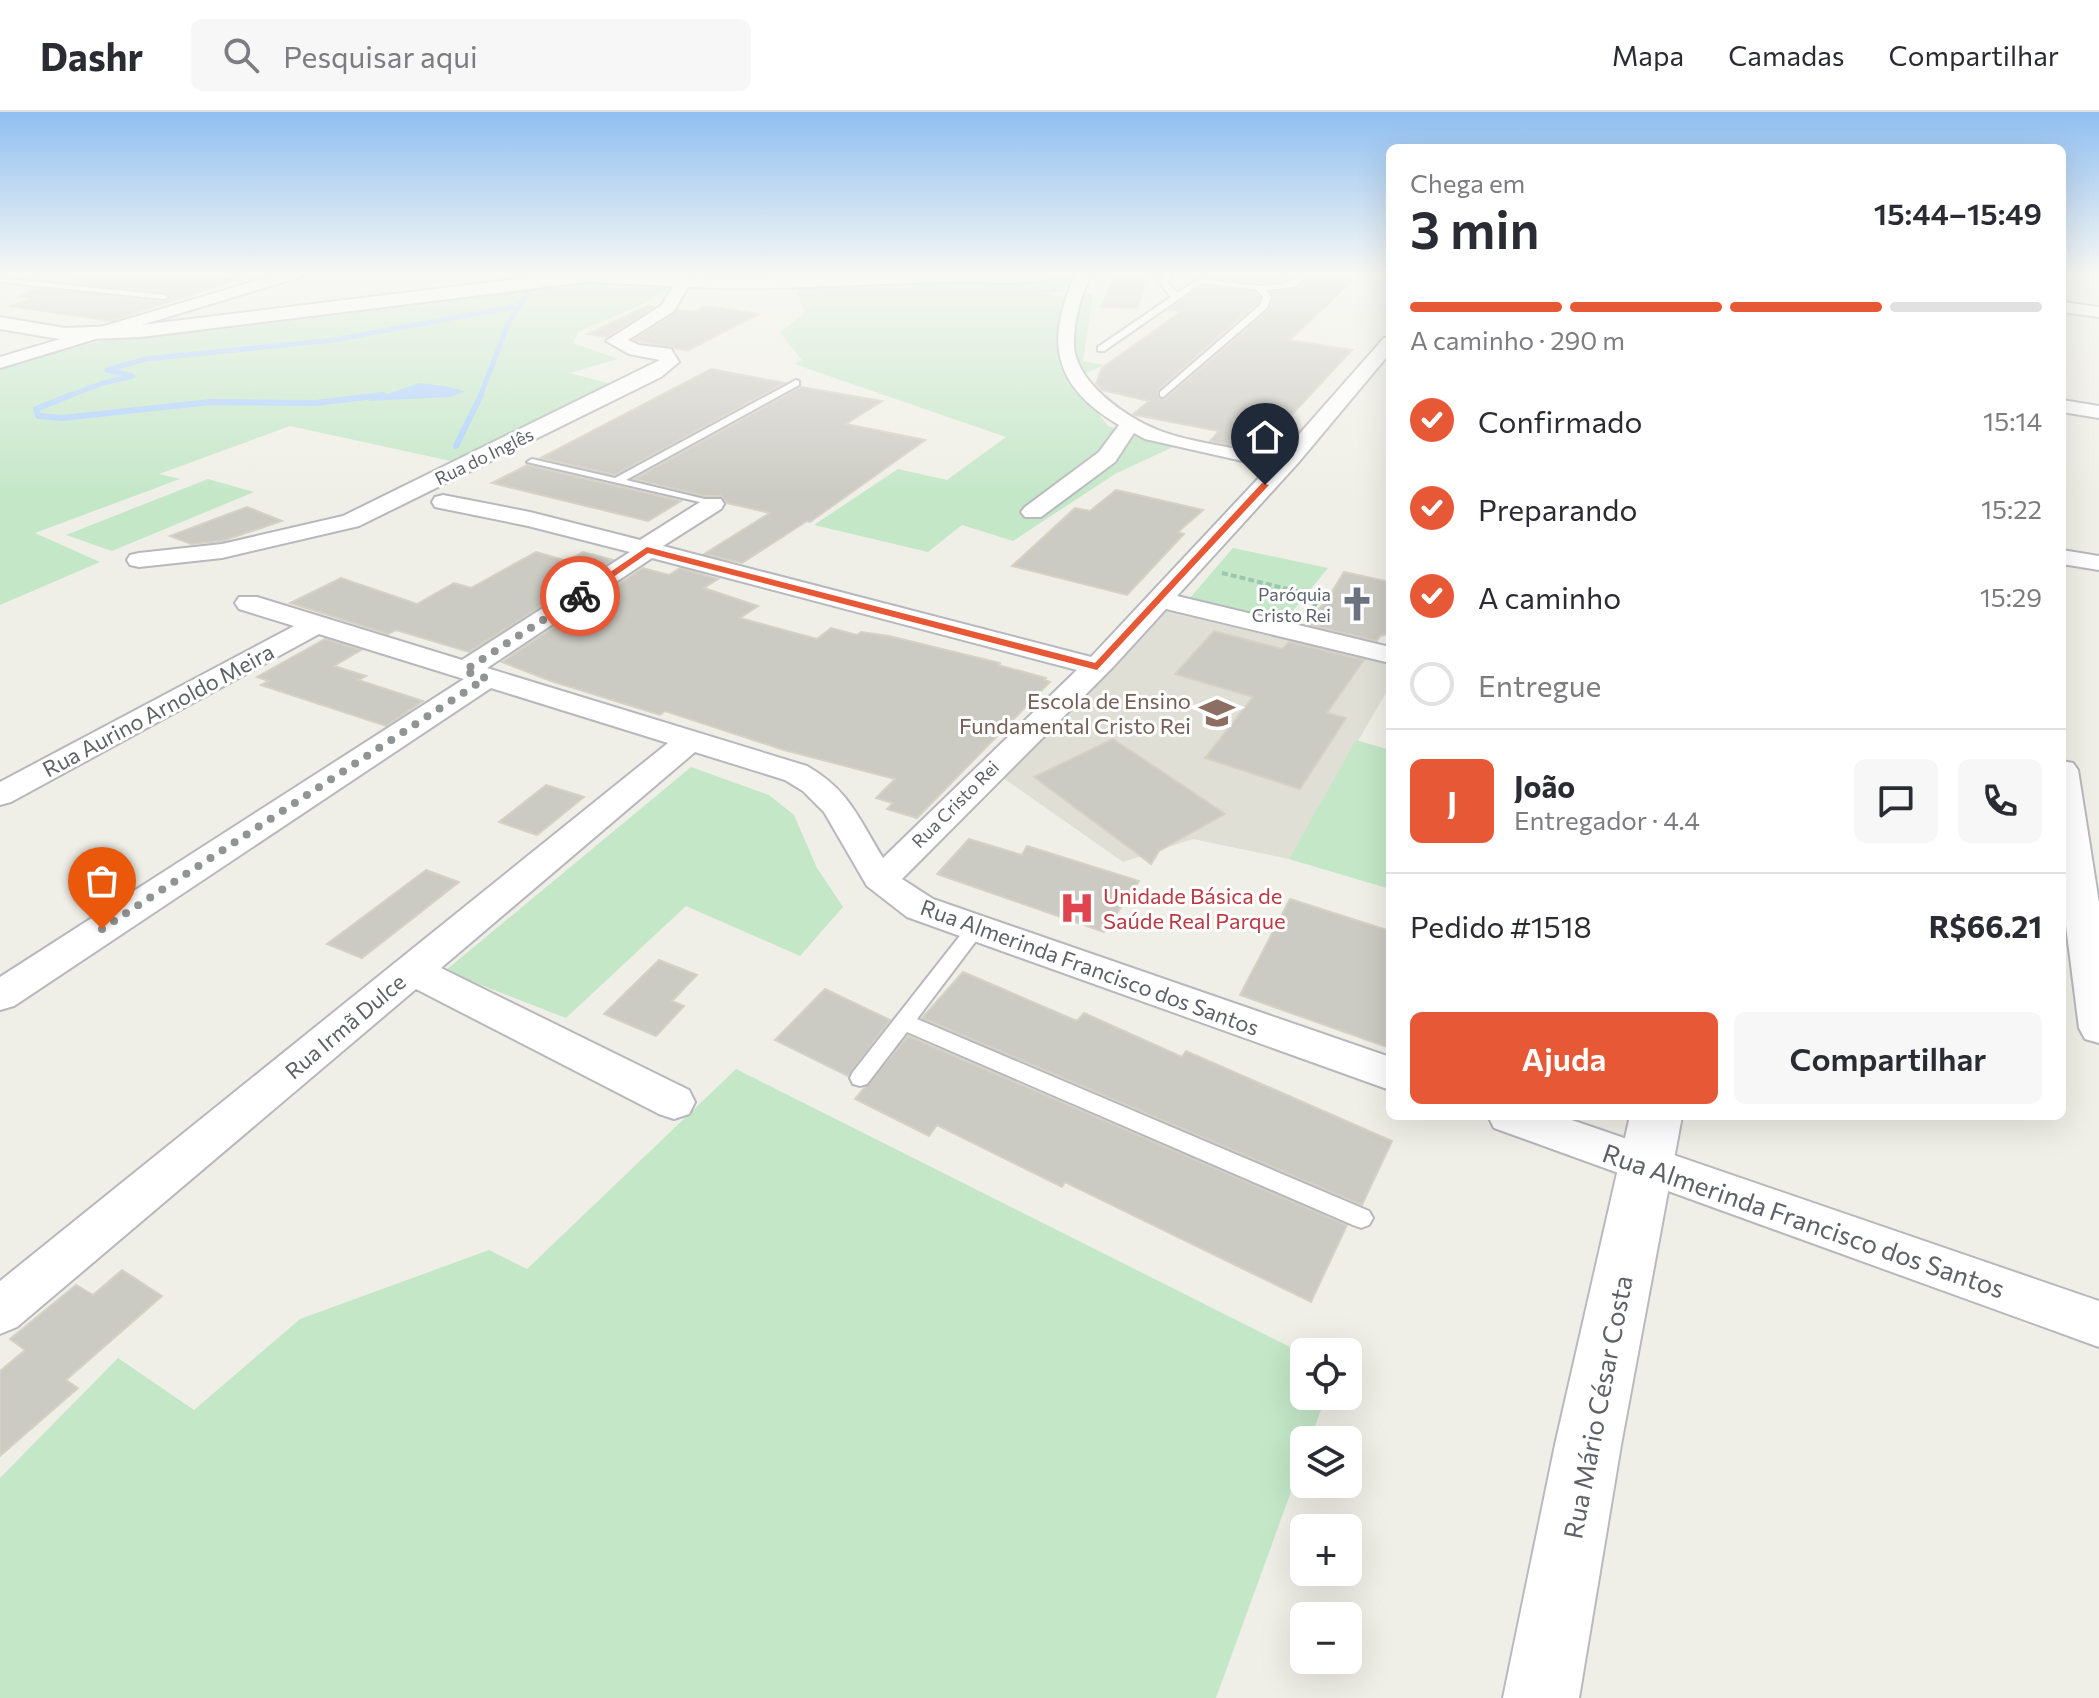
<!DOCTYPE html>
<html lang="pt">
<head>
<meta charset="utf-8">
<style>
	body { margin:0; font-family:Commissioner,sans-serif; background:#f7f7f7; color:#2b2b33; height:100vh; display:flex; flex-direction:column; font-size:30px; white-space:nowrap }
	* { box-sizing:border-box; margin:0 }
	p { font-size:26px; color:#7c7c81 }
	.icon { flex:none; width:44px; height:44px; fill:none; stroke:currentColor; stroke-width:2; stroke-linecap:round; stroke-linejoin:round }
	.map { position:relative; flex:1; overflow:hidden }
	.side { position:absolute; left:1386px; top:32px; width:680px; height:976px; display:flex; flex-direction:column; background:#fff; border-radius:12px; box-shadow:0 8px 32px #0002 }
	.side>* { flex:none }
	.buttons { position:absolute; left:1290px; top:1226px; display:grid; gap:16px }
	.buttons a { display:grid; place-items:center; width:72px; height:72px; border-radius:12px; background:#fff; box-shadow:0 8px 32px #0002; font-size:40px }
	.pin { position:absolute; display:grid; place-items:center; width:68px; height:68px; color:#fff; margin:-82px -34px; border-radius:50% 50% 50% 0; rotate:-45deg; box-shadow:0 0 8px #0007 }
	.pin .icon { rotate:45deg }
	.courier { position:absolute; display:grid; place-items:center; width:80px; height:80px; margin:-40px; border:6px solid #e75936; border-radius:50%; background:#fff; color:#222; box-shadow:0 2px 10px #0007 }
	.head em { font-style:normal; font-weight:600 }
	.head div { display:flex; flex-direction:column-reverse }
	.head { display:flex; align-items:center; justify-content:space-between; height:136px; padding:0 24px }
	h1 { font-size:52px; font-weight:600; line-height:60px }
	.bar { display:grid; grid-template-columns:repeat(4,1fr); gap:12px 8px; align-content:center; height:96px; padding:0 24px }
	.bar i { height:10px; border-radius:6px; background:#e1e1e2 }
	.bar .on { background:#e75936 }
	.bar p { grid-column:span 4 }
	.line { display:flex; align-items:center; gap:20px; padding:0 24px; border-top:2px solid #e1e1e2 }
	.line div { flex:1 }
	.round { display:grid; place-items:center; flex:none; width:84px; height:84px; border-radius:12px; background:#f7f7f7 }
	ol { padding:0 24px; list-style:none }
	li { display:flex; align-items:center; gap:24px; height:88px }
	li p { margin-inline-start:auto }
	li .icon { padding:8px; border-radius:50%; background:#e75936; color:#fff; stroke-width:4 }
	li:last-child { color:#7c7c81 }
	li i { width:44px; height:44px; border:4px solid #e1e1e2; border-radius:50% }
	.action { display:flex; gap:16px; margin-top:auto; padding:16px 24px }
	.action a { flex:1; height:92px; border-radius:12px; background:#e75936; color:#fff; font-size:32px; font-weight:600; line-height:92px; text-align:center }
	.action a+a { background:#f7f7f7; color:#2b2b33 }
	header { display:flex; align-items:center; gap:48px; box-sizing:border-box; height:112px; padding:0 40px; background:#fff; border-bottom:2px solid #e1e1e2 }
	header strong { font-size:38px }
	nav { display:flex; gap:44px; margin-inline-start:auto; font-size:28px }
	.search { width:560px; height:72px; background:#f7f7f7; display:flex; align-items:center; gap:20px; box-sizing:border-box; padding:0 28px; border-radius:12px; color:#7c7c81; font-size:30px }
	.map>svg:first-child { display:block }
	.education { fill:#e0dfd5 }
	.green { fill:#c4e7c8 }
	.water { fill:#aacffe }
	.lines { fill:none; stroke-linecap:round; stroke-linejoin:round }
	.stream-far1 { stroke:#aacffe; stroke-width:5 }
	.stream { stroke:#aacffe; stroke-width:6 }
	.building { fill:#cbcac3; stroke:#d5d2c5; stroke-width:2 }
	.lane-casing { stroke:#b7b8bd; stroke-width:4 }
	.street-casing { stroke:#b7b8bd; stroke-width:4 }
	.secondary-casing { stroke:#b8bac0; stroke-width:4 }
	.path { stroke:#9cc6ad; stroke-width:4; stroke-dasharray:6 3; stroke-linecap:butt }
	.lane { fill:#fff; fill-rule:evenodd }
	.street { fill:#fff; fill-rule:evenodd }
	.secondary { fill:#fff; fill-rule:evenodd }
	.route { fill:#e75936 }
	.done { stroke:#919394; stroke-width:8; stroke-dasharray:0 14.4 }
	.labels { text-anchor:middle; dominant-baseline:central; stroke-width:6; stroke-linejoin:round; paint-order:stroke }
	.far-street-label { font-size:18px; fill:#5e6167; stroke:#fff }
	.far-worship-label { font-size:18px; fill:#5b616d; stroke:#fff; text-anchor:end }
	.education-label { font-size:22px; fill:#785e54; stroke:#fff; text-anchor:end }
	.street-label { font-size:22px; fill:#5e6167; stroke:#fff }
	.health-label { font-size:22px; fill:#be3a42; stroke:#fff; text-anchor:start }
	.near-street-label { font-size:26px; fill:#5e6167; stroke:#fff }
</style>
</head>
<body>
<header>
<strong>Dashr</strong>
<div class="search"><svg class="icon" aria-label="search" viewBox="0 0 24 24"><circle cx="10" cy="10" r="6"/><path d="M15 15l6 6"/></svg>Pesquisar aqui</div>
<nav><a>Mapa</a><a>Camadas</a><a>Compartilhar</a></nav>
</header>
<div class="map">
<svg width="2099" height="1586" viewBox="0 0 2099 1586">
	<rect width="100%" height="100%" fill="#f0efe7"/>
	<!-- education -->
	<path class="education" d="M1163,499l227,53v22l-101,173 -96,-20 -70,23 -124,-87z"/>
	<!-- green -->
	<g class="green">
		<path d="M1066,162l16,1 -19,17h-22l13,4 39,-2 -10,67 21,4 -31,15 35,46 67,20 -60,28 -102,67 -51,-16 -34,27 -114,-27 84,-56 49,11 59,-43 -212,-73 8,-4 -22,-27 25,-21 -11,-26 223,-6z"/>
		<path d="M581,169l89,6 -27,17 -65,28 -5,11 45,16 -48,14 45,12 -155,78 -170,-37 -131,48 21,5 -145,54 65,29 -100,43v-238l101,-26z"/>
		<path d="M208,367l46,13 -142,59 -46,-16z"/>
		<path d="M1233,436l95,20 -45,55 -94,-24z"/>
		<path d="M1356,628l34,10v139l-101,-30z"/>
		<path d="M691,655l78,28 25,20 23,53 26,39 -43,49 -114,-50 -120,112 -121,-47z"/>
		<path d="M736,957l568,285v42h22l-16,44h-6v16l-88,242h-1216v-220l118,-120 76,52 106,-91 189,-69 38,19z"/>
	</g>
	<!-- water -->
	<path class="water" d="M419,271c9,1 39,4 45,9l-14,5 -82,4z"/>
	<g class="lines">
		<!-- stream-far1 -->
		<g class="stream-far1">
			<path d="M66,285l37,-14 30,-7 -26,-6 39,-11 188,-19 179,-33"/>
			<path d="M365,285l19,-2"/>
			<path d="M480,285l28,-73 21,-33"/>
		</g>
		<!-- stream -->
		<g class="stream">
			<path d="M71,283l-35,14 2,7 24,2 148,-16 106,1 66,-8"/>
			<path d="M456,334l25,-51"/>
		</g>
	</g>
	<!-- building -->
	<g class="building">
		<path d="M92,162h116l25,7 -122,40 -102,-15 27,-8 -16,-2 21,-7 123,13 7,-4 -7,-6 -98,-10z"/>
		<path d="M1116,162h27l-3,7 6,1 -9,26 -36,-1z"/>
		<path d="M1220,162h76l-30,9 -51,-6z"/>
		<path d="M1312,162h47l-69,66 62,10 -93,100 -49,-9 9,-10 -84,-16 -2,-1 16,-13 -47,-11 -6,-6 6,-16 80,-57 -14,-1 35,-24 52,7 5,5 -3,5 -99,87v8l7,1 104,-89 5,-12 -3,-6 26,-3z"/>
		<path d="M647,194l6,1 -46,30 -19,-3z"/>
		<path d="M707,194l52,8 -72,37 -53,-11 44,-30 16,2z"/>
		<path d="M711,257l74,14 -170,92 -74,-17z"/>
		<path d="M801,275l81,14 -36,23 79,16 -115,82 -3,-1 -65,42 -38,-9 66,-41 -43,-10 -6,-7h-16l-71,-17z"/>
		<path d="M527,353l154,36 -33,20 -156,-38z"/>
		<path d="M1116,378l87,20 -25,22 6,2 -57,61 -115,-29 63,-58 15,3z"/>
		<path d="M247,395l35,14 -60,20 -31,3 -21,-8z"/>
		<path d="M536,440l31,9 16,-9 30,8 -144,92 -73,-22 -8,4 -98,-31 51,-25 76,26 37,-21 17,5z"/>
		<path d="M643,456l26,7 11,-7 38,11 -14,9 54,18 -18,12 77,21 14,-11 26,7 4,-3 28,4 111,27 -2,2 48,13 -2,2 6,2 -133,136 -30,-9 6,-6 -17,-5 19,-19 -111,-29 -119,-39 -5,4 -109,-34 -49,-19z"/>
		<path d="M1344,460l46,10v51l-10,3 -3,5 -72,-17 22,-24z"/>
		<path d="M1214,519l68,18 7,-7 75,18 -37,53 19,5 -46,71 -95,-31 48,-61 -78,-23z"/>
		<path d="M325,527l36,11 -27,16 32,10 -8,4 65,21 -37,25 -125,-41 8,-4 -12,-4z"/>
		<path d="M1113,627l112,75 -66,37 -8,13 -117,-87z"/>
		<path d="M546,673l38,12 -47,38 -38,-13z"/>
		<path d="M969,727l53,16 5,-9 112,35 -35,51 -167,-58z"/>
		<path d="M426,758l33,12 -97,76 -35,-14z"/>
		<path d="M1290,787l100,32v117l-150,-53z"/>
		<path d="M659,848l38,15 -25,26 12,5 -28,30 -52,-22z"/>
		<path d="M963,860l114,49 7,-8 98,44 4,-6 206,90 -30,64 -440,-187z"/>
		<path d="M825,877l65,31 -42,56 -73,-36z"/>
		<path d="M908,924l439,189 -36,77 -246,-120 -3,5 -125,-62 -8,11 -74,-37z"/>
		<path d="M122,1158l40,26 -96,84 12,8 -78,68v-85l25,-21 -15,-11 66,-54 17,10z"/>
	</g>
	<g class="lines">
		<!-- lane casing -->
		<g class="lane-casing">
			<g id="lane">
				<path d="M211,162h17l23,5 -4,2z"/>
				<path d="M1163,162h8l-3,9 9,10 24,-15c31,4 74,17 100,-4h8l-14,13 -29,3 5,7 -4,11 -104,89 -3,-1v-4l100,-87 3,-8 -6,-7 -55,-7 -98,68h-6v-4l73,-50 -11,-14z"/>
				<path d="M0,166l164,17 4,2 -4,2 -164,-17z"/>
				<path d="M796,268l3,1v4l-173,95 91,22v4l-190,-44 5,-3 83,19z"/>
				<path d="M976,810l6,1 3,5 -3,5 -65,86 452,192 4,7 -4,7 -8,3 -8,-3 -446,-193 -40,52 -7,2 -7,-2 -3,-6 3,-6 117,-149z"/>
			</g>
		</g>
		<!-- street casing -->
		<g class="street-casing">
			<g id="street">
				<path d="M279,162h24l-3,3 -300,91v-11z"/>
				<path d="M583,162l144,5 139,-5h190c-13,11 -60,9 -78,8 -97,-1 -194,10 -290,5l-14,24 -46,29 11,5 32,4 8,13 -18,15 -302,149 -137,32 -83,9 -9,-2 -3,-5 3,-5 9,-2 83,-9 121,-28 317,-156 -31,-6 -23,-13 56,-36 11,-19 -85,-4 -5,-2z"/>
				<path d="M1076,162h15c-10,23 -18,46 -17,72 2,37 53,72 84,84 32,13 86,19 121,27l105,-119 6,-1v16l-92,110 -121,133 213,51v16l-224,-54 -53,58 -211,212 31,20 457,158v33l-483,-173 -40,-31 -43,-74 -21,-21 -18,-11 -90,-28 -254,216 248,122 6,12 -6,12 -15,5 -15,-5 -243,-125 -399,338 -17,7v-53l668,-538 -177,-55 -477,318 -14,4v-33l464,-298 -145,-45 -308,168 -11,3v-23l294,-156 -55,-17 -4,-6 4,-6h18l205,63 168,-108 -102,-26 -93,-19 -3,-5 3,-5 8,-2 87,17 110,28 65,-41h16l3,5 -3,5 -58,37 428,111 178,-190 -124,-28 -11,-6 -19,29 -74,55h-16l-4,-5 4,-5 74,-55 20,-27c-67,-39 -74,-85 -43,-151zM652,446l425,112 -194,188c-25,-40 -33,-67 -76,-92l-320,-98z"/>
				<path d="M2062,190l37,5v10l-37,-5z"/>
				<path d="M2062,288l37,6v12l-37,-6z"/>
				<path d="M2062,438l37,6v14l-37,-6z"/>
				<path d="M2062,649l11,2 5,7 21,133v140l-14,-4 -6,-11 -17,-134z"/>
				<path d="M1488,1004h72l539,185v46l-605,-219z"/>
			</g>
		</g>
		<!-- secondary casing -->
		<g class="secondary-casing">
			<g id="secondary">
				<path d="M558,162h53l-9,6 -461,57 -76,3 -65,-11v-12l65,11 76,-3z"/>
				<path d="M1630,1004h52l-61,329 -42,253h-76l52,-253z"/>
			</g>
		</g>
		<!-- path -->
		<path class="path" d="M1222,461l99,24 -12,16"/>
		<!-- lane -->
		<use href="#lane" class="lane"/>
		<!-- street -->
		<use href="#street" class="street"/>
		<!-- secondary -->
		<use href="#secondary" class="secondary"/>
	</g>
	<!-- sky -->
	<linearGradient id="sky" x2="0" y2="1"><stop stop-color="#8fbff1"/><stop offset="0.42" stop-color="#f8f8f4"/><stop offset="1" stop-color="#f8f8f4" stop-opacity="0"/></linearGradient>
	<rect width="2099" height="384" fill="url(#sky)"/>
	<!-- route -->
	<path class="route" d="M1262,371l7,2 -172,185 -449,-117 -65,45 -8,-2 72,-49 448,116z"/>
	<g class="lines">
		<!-- done -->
		<path class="done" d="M102,817l384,-251 -22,-7 116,-75"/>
	</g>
	<!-- icons -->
	<defs>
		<g id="church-bare" transform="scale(2.76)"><path d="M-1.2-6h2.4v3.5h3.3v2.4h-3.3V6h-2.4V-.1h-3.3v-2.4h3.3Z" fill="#6b7280" stroke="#fff" stroke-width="2.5" paint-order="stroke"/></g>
		<g id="school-bare" transform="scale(2.76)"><path d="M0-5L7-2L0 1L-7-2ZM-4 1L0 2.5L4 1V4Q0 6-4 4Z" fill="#8d6e63" stroke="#fff" stroke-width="2.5" paint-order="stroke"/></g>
		<g id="hospital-bare" transform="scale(2.76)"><path d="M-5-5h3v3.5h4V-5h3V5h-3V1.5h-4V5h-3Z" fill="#e0444e" stroke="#fff" stroke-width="2.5" paint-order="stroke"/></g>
	</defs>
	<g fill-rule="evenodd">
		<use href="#church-bare" x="1357" y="492"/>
		<use href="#school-bare" x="1217" y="601"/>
		<use href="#hospital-bare" x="1077" y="796"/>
	</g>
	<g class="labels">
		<!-- far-street labels -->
		<g class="far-street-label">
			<text transform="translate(484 344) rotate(-26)">Rua do Inglês</text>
			<text transform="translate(955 692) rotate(-45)">Rua Cristo Rei</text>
		</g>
		<!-- far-worship labels -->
		<g class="far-worship-label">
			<text x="1331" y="482">Paróquia<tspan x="1331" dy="21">Cristo Rei</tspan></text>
		</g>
		<!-- education labels -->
		<g class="education-label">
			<text x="1191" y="588">Escola de Ensino<tspan x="1191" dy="25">Fundamental Cristo Rei</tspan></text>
		</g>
		<!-- street labels -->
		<g class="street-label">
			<text transform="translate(158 598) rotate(-28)">Rua Aurino Arnoldo Meira</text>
			<text transform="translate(1090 855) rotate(20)">Rua Almerinda Francisco dos Santos</text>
			<text transform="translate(345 914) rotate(-40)">Rua Irmã Dulce</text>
		</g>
		<!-- health labels -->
		<g class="health-label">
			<text x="1103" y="783">Unidade Básica de<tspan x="1103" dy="25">Saúde Real Parque</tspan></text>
		</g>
		<!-- near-street labels -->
		<g class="near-street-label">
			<text transform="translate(1804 1108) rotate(19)">Rua Almerinda Francisco dos Santos</text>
			<text transform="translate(1597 1295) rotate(-79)">Rua Mário César Costa</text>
		</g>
	</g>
</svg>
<div class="buttons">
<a><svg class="icon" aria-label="locate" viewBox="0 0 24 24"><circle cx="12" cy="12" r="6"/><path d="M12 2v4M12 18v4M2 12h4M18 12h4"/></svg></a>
<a><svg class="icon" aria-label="layers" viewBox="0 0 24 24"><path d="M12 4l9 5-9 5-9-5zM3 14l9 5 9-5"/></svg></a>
<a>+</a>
<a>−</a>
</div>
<div class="pin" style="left:102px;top:817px;background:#ea580c"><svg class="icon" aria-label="bag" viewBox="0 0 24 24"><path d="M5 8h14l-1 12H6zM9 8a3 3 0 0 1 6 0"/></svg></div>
<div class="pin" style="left:1265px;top:373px;background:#1f2937"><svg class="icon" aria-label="home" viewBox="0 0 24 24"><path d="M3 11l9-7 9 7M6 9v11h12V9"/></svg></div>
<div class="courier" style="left:580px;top:484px"><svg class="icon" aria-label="bike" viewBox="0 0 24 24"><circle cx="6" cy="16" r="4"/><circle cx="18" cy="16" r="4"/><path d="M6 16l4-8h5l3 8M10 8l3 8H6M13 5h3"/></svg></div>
<section class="side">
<div class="head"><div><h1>3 min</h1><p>Chega em</p></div><em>15:44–15:49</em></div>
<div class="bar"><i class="on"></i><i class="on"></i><i class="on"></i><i></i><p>A caminho · 290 m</p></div>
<ol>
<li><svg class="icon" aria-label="check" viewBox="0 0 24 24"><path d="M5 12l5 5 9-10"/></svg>Confirmado<p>15:14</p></li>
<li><svg class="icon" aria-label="check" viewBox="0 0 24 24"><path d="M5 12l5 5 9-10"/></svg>Preparando<p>15:22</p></li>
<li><svg class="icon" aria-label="check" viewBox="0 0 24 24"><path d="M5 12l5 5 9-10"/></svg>A caminho<p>15:29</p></li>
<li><i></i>Entregue</li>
</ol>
<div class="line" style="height:144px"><b class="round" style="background:#e75936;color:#fff">J</b><div><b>João</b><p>Entregador · 4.4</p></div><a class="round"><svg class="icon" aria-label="chat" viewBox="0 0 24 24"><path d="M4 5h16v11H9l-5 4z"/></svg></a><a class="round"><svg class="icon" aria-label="phone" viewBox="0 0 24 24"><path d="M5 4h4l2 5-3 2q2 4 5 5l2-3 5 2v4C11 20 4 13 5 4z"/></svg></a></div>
<div class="line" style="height:104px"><div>Pedido #1518</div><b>R$66.21</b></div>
<div class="action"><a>Ajuda</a><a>Compartilhar</a></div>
</section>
</div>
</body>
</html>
